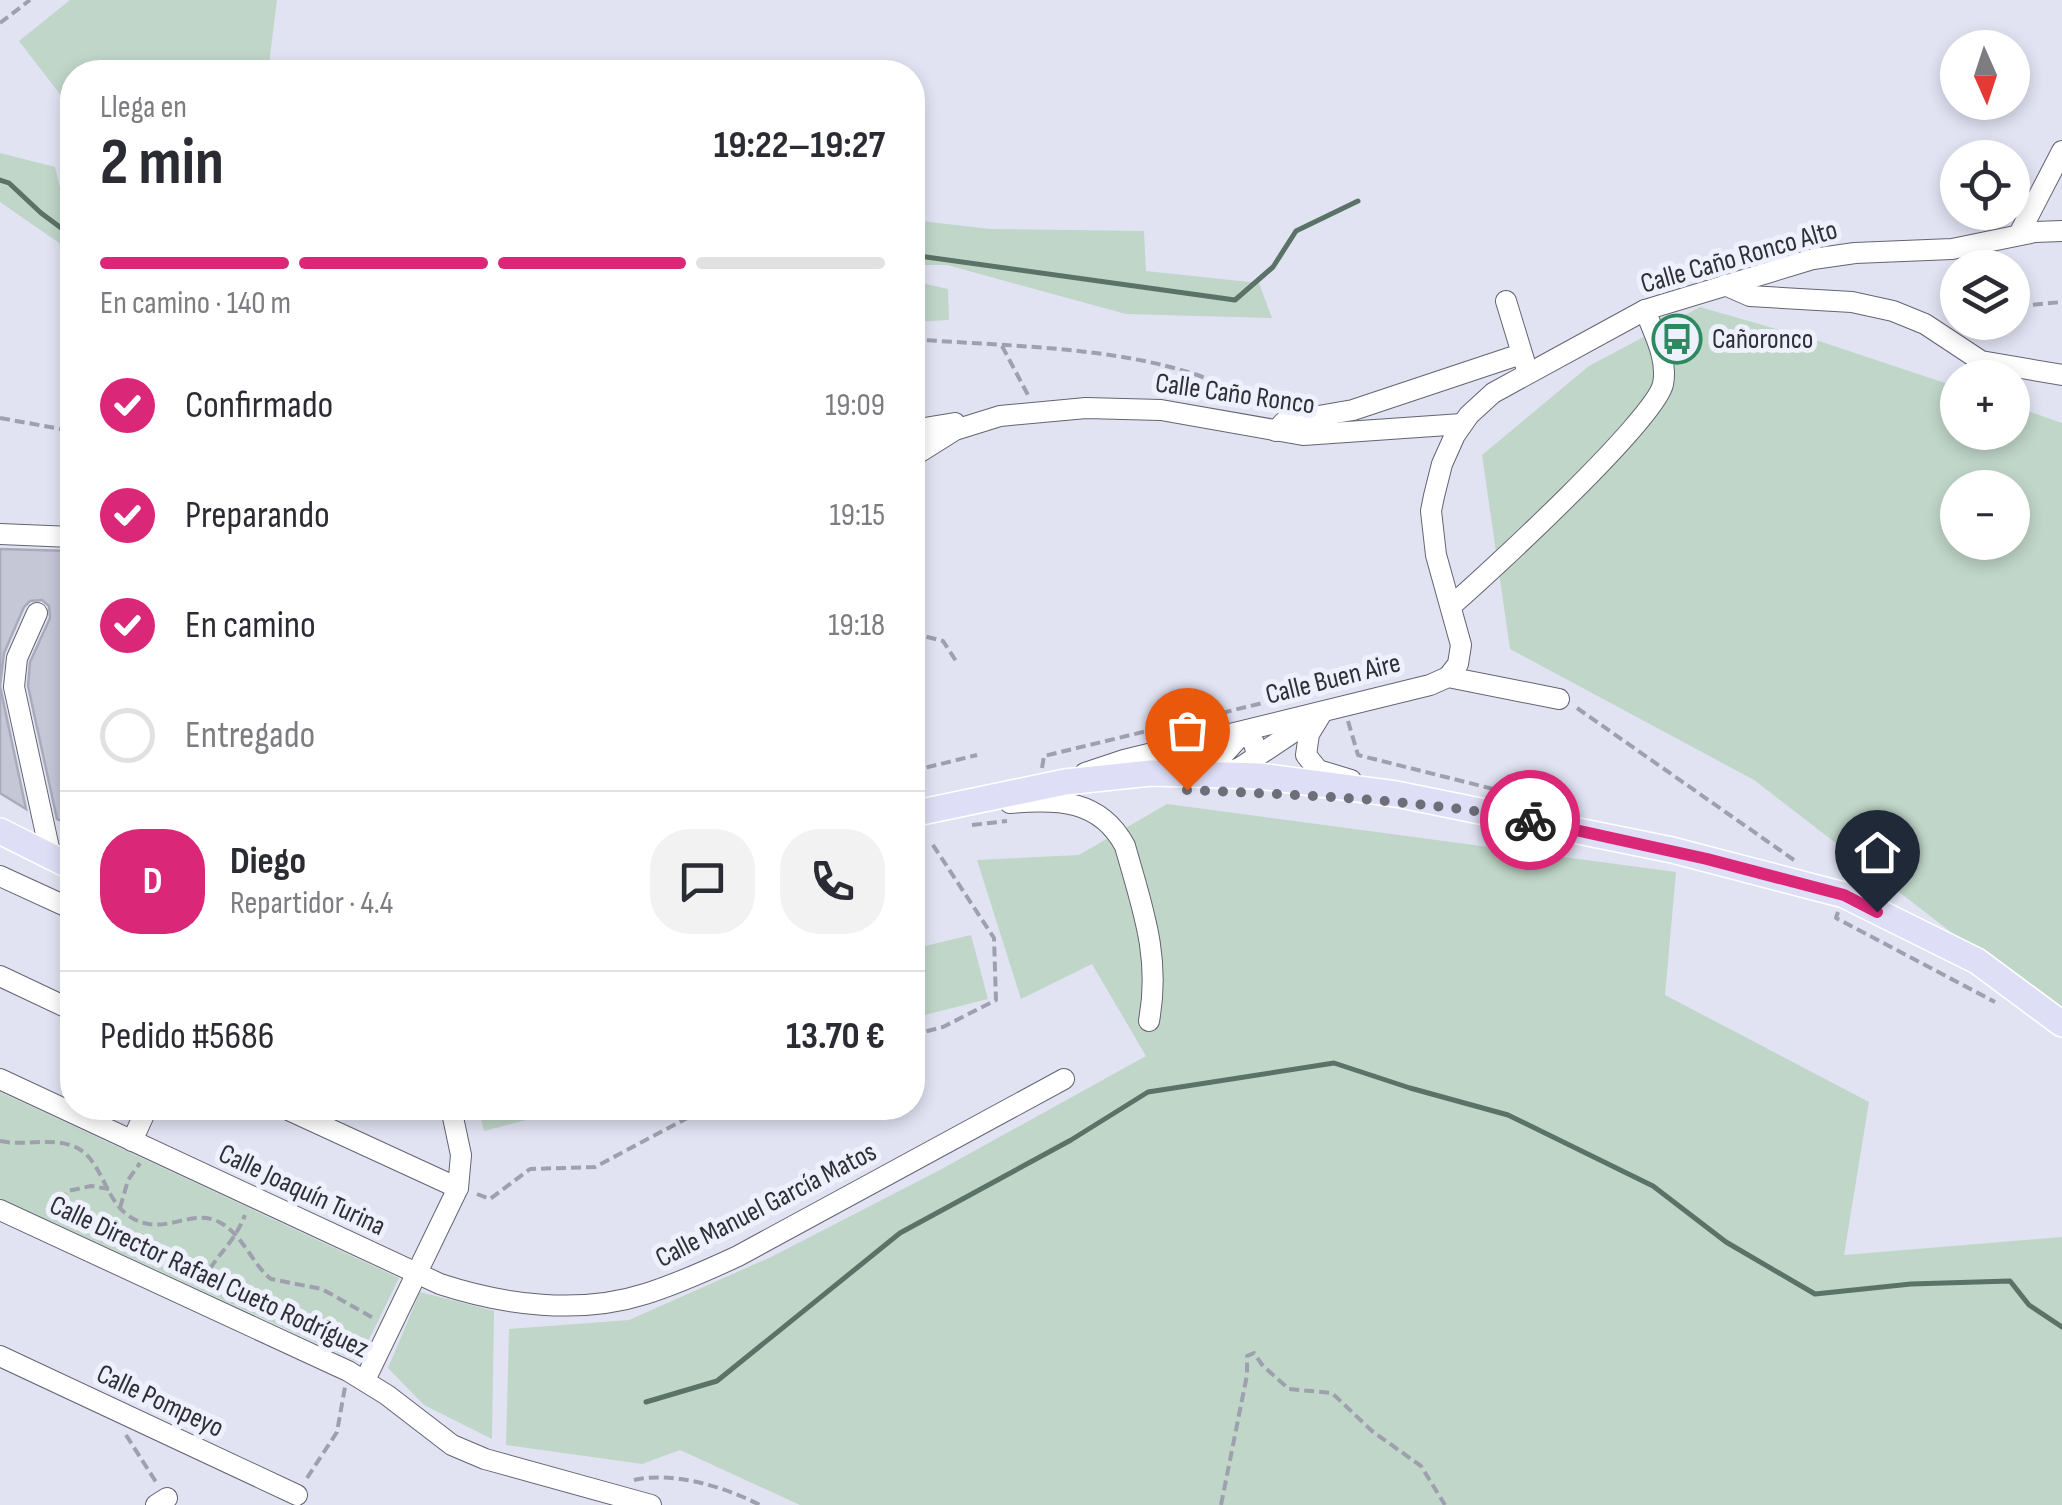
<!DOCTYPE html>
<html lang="es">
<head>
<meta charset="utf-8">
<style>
	body { margin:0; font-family:"Sofia Sans Condensed",sans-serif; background:#f2f2f3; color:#2b2b33; height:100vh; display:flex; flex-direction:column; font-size:38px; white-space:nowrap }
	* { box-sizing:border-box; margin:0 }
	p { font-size:32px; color:#7c7c81 }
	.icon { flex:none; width:55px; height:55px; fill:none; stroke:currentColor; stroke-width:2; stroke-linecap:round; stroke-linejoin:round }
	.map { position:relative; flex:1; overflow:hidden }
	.drawer { position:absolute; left:60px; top:60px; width:865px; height:1060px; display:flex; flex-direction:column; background:#fff; border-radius:40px; box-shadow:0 5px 15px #0003 }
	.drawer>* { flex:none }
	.needle { width:65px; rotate:177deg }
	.tools { position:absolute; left:1940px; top:30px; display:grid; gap:20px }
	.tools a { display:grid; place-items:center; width:90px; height:90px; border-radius:50%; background:#fff; box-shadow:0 5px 15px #0003; font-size:50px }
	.pin { position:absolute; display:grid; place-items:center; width:85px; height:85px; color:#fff; margin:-102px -42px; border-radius:50% 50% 50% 0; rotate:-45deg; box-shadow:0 0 10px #0007 }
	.pin .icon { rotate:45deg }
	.courier { position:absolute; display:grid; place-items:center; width:100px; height:100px; margin:-50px; border:8px solid #db2777; border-radius:50%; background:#fff; color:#222; box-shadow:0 2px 12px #0007 }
	.head em { font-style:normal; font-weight:700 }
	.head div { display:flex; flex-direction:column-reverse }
	.head { display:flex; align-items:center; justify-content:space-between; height:170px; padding:0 40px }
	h1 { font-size:65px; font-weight:700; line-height:75px }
	.bar { display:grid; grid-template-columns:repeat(4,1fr); gap:15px 10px; align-content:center; height:120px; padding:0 40px }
	.bar i { height:12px; border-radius:8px; background:#e1e1e2 }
	.bar .active { background:#db2777 }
	.bar p { grid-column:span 4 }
	.line { display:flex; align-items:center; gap:25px; padding:0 40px; border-top:2px solid #e1e1e2 }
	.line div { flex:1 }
	.round { display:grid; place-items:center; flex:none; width:105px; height:105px; border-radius:40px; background:#f2f2f3 }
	ol { padding:0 40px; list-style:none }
	li { display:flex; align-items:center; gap:30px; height:110px }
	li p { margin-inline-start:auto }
	li .icon { padding:10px; border-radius:50%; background:#db2777; color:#fff; stroke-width:4 }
	li:last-child { color:#7c7c81 }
	li i { width:55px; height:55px; border:5px solid #e1e1e2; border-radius:50% }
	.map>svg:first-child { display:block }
	.green { fill:#c0d6c9; fill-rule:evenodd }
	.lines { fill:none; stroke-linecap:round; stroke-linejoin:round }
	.stream { stroke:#5b7268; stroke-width:5 }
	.building { fill:#c5c6d6; stroke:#a9aaba; stroke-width:2.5 }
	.minor-casing { stroke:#636472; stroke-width:22 }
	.major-casing { stroke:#fff; stroke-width:28 }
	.path { stroke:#9fa0ad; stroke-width:4; stroke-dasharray:10 5; stroke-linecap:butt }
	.minor { stroke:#fff; stroke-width:20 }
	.major { stroke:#dedff6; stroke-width:25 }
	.done { stroke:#6d6e78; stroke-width:10; stroke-dasharray:0 18 }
	.route { stroke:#db2777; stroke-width:12 }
	.labels { text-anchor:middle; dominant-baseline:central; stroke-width:10; stroke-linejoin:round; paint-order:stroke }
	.street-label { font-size:28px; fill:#2f2f36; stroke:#eff0fd }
	.poi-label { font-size:28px; fill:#2f2f36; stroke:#eff0fd; text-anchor:start }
</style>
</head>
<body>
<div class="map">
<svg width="2062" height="1505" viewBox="0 0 2062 1505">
	<rect width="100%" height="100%" fill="#e1e3f3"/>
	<!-- green -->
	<g class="green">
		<path d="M70,0h207l-9,72h-196v38l-53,-69z"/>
		<path d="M0,153l55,14 8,33h9v52l-72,-50z"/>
		<path d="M913,220l77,9 154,2 2,40 113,12 13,35 -146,-4 -179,-49h-34z"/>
		<path d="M913,281l35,8 1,31 -36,2z"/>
		<path d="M1700,307l122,35 135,45 1,45h54l1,-26 49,17v595l-308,-238 -244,-131 -28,-194 107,-89zM1958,488h54v54h-54z"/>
		<path d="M1167,804l509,68 -11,123 204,107 -25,153 218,-18v268h-1262l-120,-55 -38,14 -136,-19 3,-116 120,-9 142,-63 167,-86 208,-115 -54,-92 -71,35 -44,-139 102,-5z"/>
		<path d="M913,896l12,50 46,-11 17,64 -75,19z"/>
		<path d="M0,1092l399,186 -41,84 -358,-164z"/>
		<path d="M478,1108h95l-89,23z"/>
		<path d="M420,1292l74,19 -2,128 -68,-34 -36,-37z"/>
	</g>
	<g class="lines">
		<!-- stream -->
		<g class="stream">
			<path d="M0,180l9,3 32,30 31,23"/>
			<path d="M912,255l323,45 38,-33 23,-36 62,-30"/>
			<path d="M646,1402l71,-21 183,-148 171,-93 77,-48 186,-29 76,25 98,27 145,71 73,56 89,52 96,-10 99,-3 19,24 33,22"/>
		</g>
	</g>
	<!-- building -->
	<path class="building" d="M0,549l71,2 1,275 -15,-7 -29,-133 2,-24 20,-44 -1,-12 -7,-6 -12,1 -6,6 -20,46 -4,33 26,123 -26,-16z"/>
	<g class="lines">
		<!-- minor casing -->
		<g class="minor-casing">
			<g id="minor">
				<path d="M2019,234l43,-83"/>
				<path d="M1725,285l25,11 102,6 41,9 32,13 56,37 81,14"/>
				<path d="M1506,301l21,69"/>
				<path d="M912,430l43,-7"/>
				<path d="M1276,431l8,-9 69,-12 159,-53"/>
				<path d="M912,457l43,-27 45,-14 86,-8 75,2 142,25 159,-11"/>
				<path d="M0,534l72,3"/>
				<path d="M1451,606c36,-31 205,-187 212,-222 5,-26 -9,-50 -18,-74"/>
				<path d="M37,613l-20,45 -3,29 37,170"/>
				<path d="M1448,677l10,-13 3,-19 -25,-90 -5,-44 3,-15 8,-32 13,-29 14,-20 24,-22 152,-83 168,-51 42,-6 97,-4 83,-17 27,-1"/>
				<path d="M1320,716l-11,18 -3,21 12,15 33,10"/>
				<path d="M1257,756l-3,-13 -10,-11 -22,24v20l19,-9 66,-44"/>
				<path d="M1085,773l39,-13 306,-75 18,-8 111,22"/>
				<path d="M1010,803c47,-4 90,-4 115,43 17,61 36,110 24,175"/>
				<path d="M0,876l72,33"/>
				<path d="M0,976l72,34"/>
				<path d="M0,1079l440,205c64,21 139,31 205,10 32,-10 63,-24 93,-38l326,-177"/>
				<path d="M284,1108l174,80"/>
				<path d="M132,1141l15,-33"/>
				<path d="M0,1210l348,161 39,24 65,50 33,14 166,46"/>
				<path d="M0,1356l297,139"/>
				<path d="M365,1380l93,-192 3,-33 -10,-47"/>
				<path d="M156,1505l11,-7"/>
			</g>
		</g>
		<!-- major casing -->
		<g class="major-casing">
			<g id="major">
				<path d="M912,814l153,-32 86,-9 108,3 137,18 276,56 172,45 133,66 85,63"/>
				<path d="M0,831l72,36"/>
			</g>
		</g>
		<!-- path -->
		<g class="path">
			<path d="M0,23l30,-23"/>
			<path d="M2018,306l44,-4"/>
			<path d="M912,339c105,9 264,5 351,69"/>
			<path d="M1002,346l26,49"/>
			<path d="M0,418l72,13"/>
			<path d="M912,633l31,8 13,20"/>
			<path d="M1577,708l217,152"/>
			<path d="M1348,721l10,34 175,44"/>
			<path d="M1042,768l2,-12 293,-71 1,3"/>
			<path d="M912,771l65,-16"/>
			<path d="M972,825l35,-4"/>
			<path d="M1838,912l-2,6 159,84"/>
			<path d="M912,1035l31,-8 53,-27 -2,-62 -63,-96"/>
			<path d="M0,1141c23,5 48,-3 70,4 32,9 33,54 59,71 33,23 61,-9 90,6 24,12 32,41 52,57l51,10 53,30"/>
			<path d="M477,1194l13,5 40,-30 65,-2 111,-59"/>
			<path d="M120,1208l8,-28 12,-17"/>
			<path d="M52,1214l16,-23 23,-5 18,3"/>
			<path d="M203,1282c11,-26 30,-36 42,-67"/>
			<path d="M126,1435l30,47"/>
			<path d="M307,1478l30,-46 8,-45"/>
			<path d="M634,1480c39,-9 91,7 126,25"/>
			<path d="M1221,1505l26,-130v-19l7,-3 9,13 26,23 43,4 40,38 49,35 24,39"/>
		</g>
		<!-- minor -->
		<use href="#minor" class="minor"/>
		<!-- major -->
		<use href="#major" class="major"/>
	</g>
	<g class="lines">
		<!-- done -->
		<path class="done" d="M1187,790c115,5 230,9 343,30"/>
		<!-- route -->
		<path class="route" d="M1530,820l177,39 137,36 33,17"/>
	</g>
	<!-- icons -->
	<defs>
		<g id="bus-ring" transform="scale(2.5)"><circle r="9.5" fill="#eff0fd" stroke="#2d8960" stroke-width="1.5"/><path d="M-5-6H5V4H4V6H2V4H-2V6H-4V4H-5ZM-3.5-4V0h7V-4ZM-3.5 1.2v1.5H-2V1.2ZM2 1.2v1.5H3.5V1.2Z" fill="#2d8960"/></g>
	</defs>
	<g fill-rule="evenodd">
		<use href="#bus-ring" x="1677" y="339"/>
	</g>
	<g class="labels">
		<!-- street labels -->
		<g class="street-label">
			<text transform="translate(1739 257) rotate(-16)">Calle Caño Ronco Alto</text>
			<text transform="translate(1235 394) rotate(8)">Calle Caño Ronco</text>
			<text transform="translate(1333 679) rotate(-14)">Calle Buen Aire</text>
			<text transform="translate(302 1190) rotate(25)">Calle Joaquín Turina</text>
			<text transform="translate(766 1205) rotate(-27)">Calle Manuel García Matos</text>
			<text transform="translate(209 1277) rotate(25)">Calle Director Rafael Cueto Rodríguez</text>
			<text transform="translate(160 1401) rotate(25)">Calle Pompeyo</text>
		</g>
		<!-- poi labels -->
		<g class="poi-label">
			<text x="1712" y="339">Cañoronco</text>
		</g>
	</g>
</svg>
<div class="tools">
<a><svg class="needle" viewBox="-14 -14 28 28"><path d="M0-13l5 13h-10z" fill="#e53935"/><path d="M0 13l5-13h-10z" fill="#7c7c81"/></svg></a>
<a><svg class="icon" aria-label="locate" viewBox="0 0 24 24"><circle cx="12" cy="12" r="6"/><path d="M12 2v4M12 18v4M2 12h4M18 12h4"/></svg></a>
<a><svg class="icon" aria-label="layers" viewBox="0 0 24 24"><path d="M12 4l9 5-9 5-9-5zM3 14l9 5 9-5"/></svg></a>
<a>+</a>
<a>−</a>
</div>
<div class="pin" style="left:1187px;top:790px;background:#ea580c"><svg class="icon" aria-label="bag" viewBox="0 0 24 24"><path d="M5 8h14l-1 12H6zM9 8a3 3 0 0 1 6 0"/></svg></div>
<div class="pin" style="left:1877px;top:912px;background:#1f2937"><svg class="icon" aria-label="home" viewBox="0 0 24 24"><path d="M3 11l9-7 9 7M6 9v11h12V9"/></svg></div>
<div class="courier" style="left:1530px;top:820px"><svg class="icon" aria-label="bike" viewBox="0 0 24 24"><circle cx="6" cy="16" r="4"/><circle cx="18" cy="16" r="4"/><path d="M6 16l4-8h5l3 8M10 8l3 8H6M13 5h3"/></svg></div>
<section class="drawer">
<div class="head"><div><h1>2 min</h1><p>Llega en</p></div><em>19:22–19:27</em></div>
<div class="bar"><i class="active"></i><i class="active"></i><i class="active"></i><i></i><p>En camino · 140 m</p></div>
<ol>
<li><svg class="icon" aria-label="check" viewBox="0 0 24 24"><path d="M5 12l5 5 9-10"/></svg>Confirmado<p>19:09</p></li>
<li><svg class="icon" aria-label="check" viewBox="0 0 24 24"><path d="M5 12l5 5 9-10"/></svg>Preparando<p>19:15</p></li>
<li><svg class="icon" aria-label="check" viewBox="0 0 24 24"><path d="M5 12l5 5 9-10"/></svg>En camino<p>19:18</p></li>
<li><i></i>Entregado</li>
</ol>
<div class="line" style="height:180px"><b class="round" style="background:#db2777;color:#fff">D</b><div><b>Diego</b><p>Repartidor · 4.4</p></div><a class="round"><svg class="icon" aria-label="chat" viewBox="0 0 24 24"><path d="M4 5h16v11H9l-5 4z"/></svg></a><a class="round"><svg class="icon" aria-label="phone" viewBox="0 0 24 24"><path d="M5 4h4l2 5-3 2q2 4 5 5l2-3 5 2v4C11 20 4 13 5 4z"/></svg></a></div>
<div class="line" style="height:130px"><div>Pedido #5686</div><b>13.70 €</b></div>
</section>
</div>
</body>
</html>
